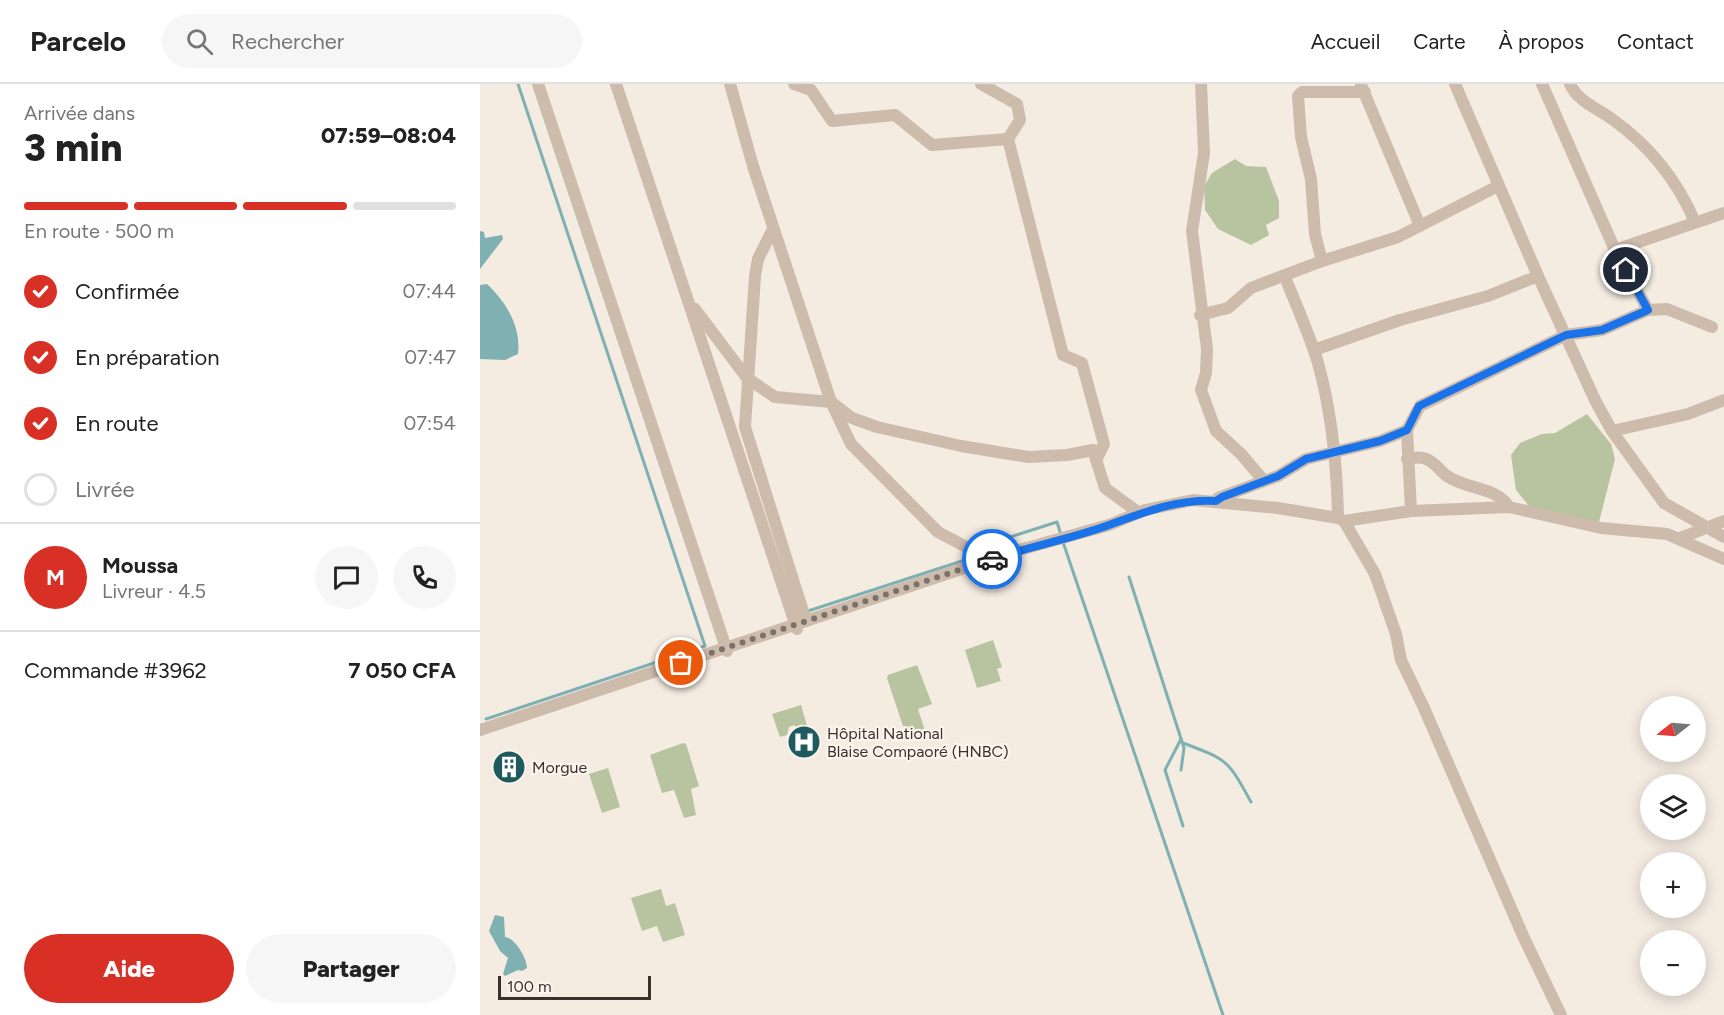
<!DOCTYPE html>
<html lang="fr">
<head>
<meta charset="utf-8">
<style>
	body { margin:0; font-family:Figtree,sans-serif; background:#f6f6f6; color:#222; height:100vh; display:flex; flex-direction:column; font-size:22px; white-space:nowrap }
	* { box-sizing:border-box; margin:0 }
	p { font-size:20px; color:#767676 }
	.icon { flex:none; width:33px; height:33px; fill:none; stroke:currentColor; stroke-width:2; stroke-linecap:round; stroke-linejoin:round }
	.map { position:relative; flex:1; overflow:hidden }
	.details { display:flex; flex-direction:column; background:#fff; width:480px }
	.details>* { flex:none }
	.needle { width:39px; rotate:253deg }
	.buttons { position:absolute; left:1160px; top:612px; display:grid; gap:12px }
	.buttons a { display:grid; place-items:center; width:66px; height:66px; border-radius:50%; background:#fff; box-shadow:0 3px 15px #0003; font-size:30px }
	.scale { position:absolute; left:18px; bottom:15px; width:153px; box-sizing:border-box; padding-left:6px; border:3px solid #3b302b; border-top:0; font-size:16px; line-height:21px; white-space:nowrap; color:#3b302b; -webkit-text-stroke:4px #fbf5ee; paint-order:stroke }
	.pin { position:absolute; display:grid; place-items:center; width:51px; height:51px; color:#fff; margin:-26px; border:3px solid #fff; border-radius:50%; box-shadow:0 2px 6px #0007 }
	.courier { position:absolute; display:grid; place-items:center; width:60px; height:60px; margin:-30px; border:4px solid #1a73e8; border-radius:50%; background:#fff; color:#222; box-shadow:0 2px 8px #0007 }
	.overview em { font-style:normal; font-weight:800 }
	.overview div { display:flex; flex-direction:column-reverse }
	.overview { display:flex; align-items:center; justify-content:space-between; height:102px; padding:0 24px }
	h1 { font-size:39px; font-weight:800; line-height:45px }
	.bar { display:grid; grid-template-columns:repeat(4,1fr); gap:9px 6px; align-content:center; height:72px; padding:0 24px }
	.bar i { height:8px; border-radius:4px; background:#e0e0e0 }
	.bar .selected { background:#d93025 }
	.bar p { grid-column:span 4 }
	.line { display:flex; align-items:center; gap:15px; padding:0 24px; border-top:2px solid #e0e0e0 }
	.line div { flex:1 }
	.round { display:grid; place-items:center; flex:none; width:63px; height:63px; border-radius:32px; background:#f6f6f6 }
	ol { padding:0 24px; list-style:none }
	li { display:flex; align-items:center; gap:18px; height:66px }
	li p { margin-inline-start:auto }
	li .icon { padding:6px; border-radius:50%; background:#d93025; color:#fff; stroke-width:4 }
	li:last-child { color:#767676 }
	li i { width:33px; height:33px; border:3px solid #e0e0e0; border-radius:50% }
	.primary-button { display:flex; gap:12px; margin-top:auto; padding:12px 24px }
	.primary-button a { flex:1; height:69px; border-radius:36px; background:#d93025; color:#fff; font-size:24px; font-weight:800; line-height:69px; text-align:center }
	.primary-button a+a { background:#f6f6f6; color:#222 }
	header { display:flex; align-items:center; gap:36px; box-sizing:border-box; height:84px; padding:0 30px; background:#fff; border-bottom:2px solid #e0e0e0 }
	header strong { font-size:28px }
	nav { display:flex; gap:33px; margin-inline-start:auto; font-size:21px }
	.search { width:420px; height:54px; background:#f6f6f6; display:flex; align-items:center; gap:15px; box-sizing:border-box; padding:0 21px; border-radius:33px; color:#767676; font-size:22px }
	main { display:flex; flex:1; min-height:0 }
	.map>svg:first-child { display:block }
	.green { fill:#b8c4a0 }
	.water { fill:#7fb0b2 }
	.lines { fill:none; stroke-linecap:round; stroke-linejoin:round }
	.stream { stroke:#7fb0b2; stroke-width:3 }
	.street { stroke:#cdbbac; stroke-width:12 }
	.done { stroke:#7c716b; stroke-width:6; stroke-dasharray:0 10.8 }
	.route { stroke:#1a73e8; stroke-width:8 }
	.labels { text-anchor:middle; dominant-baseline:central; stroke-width:4.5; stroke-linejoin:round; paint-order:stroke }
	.poi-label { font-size:16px; fill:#3b302b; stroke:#fbf5ee; text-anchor:start }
</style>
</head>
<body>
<header>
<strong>Parcelo</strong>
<div class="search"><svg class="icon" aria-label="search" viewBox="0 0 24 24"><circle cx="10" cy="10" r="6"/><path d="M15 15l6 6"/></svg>Rechercher</div>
<nav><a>Accueil</a><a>Carte</a><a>À propos</a><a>Contact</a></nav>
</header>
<main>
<section class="details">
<div class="overview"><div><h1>3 min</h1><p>Arrivée dans</p></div><em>07:59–08:04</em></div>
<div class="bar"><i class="selected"></i><i class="selected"></i><i class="selected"></i><i></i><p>En route · 500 m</p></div>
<ol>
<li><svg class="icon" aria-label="check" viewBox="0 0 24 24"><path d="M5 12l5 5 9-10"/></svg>Confirmée<p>07:44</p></li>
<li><svg class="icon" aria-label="check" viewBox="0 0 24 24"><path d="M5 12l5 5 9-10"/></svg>En préparation<p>07:47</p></li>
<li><svg class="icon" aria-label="check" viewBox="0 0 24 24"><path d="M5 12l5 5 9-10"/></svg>En route<p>07:54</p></li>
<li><i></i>Livrée</li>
</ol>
<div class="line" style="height:108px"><b class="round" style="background:#d93025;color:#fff">M</b><div><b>Moussa</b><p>Livreur · 4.5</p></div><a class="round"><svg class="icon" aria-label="chat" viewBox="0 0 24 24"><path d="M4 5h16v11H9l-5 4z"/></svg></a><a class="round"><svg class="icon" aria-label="phone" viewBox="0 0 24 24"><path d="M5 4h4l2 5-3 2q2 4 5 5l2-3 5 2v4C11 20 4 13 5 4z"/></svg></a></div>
<div class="line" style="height:78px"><div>Commande #3962</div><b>7 050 CFA</b></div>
<div class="primary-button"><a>Aide</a><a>Partager</a></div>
</section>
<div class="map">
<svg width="1244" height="931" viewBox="0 0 1244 931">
	<rect width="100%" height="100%" fill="#f4ebe1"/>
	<!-- green -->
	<g class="green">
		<path d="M755,75l11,7 20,1 13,34v17l-13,7 3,10 -18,10 -33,-16 -13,-19 -1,-24 8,-13z"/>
		<path d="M1107,330l24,30 4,15 -16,63 -67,-12 -16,-20 -5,-35 9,-12 22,-9 13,-1z"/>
		<path d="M513,556l9,27 -5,2 4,12 -24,7 -12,-38z"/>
		<path d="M437,581l15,39 -14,5 8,25 -14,5 -3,-11 -6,-2 -16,-48 1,-3z"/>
		<path d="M321,621l7,24 -7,2 -7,-6 -5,2 -2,8 -7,2 -8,-23z"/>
		<path d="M203,659l3,1 13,42 -8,3 5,26 -12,3 -10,-28 -12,3 -12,-38z"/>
		<path d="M128,684l12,39 -18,6 -13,-39z"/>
		<path d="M181,805l5,17 9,-3 10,32 -22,7 -6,-16 -15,5 -11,-33z"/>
	</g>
	<!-- water -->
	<g class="water">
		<path d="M0,147l4,1 1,6 17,-3 1,4 -23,30z"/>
		<path d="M7,200c19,18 34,42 31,70l-13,6 -25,-1v-74z"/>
		<path d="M15,831l9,2 1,20c10,1 22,21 22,31l-5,3 -4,-1 -13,6 -2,-2 5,-16 -8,-7 -11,-20z"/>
	</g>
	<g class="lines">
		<!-- stream -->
		<g class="stream">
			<path d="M583,458l160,473"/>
			<path d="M502,470l14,-4 5,-10 56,-18 4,13"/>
			<path d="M649,493l55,171 -3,22"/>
			<path d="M328,527l157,-51"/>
			<path d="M6,635l219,-73 -187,-562"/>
			<path d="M701,655l-16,31 18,56"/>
			<path d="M703,659c45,17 45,17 68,59"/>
		</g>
		<!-- street -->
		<g class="street">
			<path d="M58,0l189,567"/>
			<path d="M136,0l181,545"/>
			<path d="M250,0l23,82 78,236 20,42 87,88 34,18 4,14"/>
			<path d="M314,0l17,6 21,31 63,-6 37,30 76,-6 55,216 19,8 22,81 -8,16"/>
			<path d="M501,0l36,20 3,16 -12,19"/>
			<path d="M721,0l3,69 -12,78 15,118 -1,24 -5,17 15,41 25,23 23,27"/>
			<path d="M975,0l83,192 58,126 16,29 52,72 60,34"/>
			<path d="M1062,0l73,166 33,60"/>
			<path d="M1090,0c8,18 27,24 42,35 38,27 65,61 83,103"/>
			<path d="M881,1l59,141"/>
			<path d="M293,145l-15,30 -3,17 -10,151 61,194"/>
			<path d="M1135,166l109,-37"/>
			<path d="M842,177l-7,-27 -4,-55 -10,-42 -3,-41 4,-4h63"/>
			<path d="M805,193c11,28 24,56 33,86 14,50 19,103 20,155"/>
			<path d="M215,225l52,69 28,19 56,5 21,16 25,9 84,19 67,11 39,-2 26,-5 12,38 33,24"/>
			<path d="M720,231l28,-7 23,-20 71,-27 76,-24 100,-51"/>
			<path d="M834,266l86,-30 88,-24 50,-20"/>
			<path d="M1132,347l76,-17 36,-14"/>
			<path d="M927,375c7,-1 12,-3 19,0 9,3 14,12 21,17 20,14 49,10 62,31"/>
			<path d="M736,417l2,-3 60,-22 28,-17 74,-18 27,-11"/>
			<path d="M931,427l-4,-81 13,-24 146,-71 36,-5 46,-20 19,-1 45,18"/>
			<path d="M864,437l67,-10 98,-4 92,21 66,6 57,25"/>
			<path d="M1200,454l44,-17"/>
			<path d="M0,646l532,-178 97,-27 36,-15 48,-10 85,8 60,10 6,3 31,53 21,60 5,26 23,48 100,230 37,77"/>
		</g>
	</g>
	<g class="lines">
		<!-- done -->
		<path class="done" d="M201,579l311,-104"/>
		<!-- route -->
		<path class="route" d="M512,475c39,-13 79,-20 117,-34 36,-13 68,-26 107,-24l6,-4 56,-21 28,-17 74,-18 27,-11 12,-24 147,-71 36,-5 46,-20 -22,-40"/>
	</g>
	<!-- icons -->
	<defs>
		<g id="hospital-disc" transform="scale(1.725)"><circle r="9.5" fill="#1f5a5e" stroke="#fbf5ee"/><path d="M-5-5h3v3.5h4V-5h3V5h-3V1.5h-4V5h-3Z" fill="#fff"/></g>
		<g id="building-disc" transform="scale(1.725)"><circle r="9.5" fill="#1f5a5e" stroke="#fbf5ee"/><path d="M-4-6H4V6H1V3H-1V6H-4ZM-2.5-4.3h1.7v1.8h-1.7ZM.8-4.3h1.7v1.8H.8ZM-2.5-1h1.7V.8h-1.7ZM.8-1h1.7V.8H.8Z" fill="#fff"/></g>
	</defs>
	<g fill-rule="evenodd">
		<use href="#hospital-disc" x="324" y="658"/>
		<use href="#building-disc" x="29" y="683"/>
	</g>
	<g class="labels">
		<!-- poi labels -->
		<g class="poi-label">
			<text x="347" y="649">Hôpital National<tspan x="347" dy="18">Blaise Compaoré (HNBC)</tspan></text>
			<text x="52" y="683">Morgue</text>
		</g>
	</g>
</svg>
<div class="buttons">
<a><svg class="needle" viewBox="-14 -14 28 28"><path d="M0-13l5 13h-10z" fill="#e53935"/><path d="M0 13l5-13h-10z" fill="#767676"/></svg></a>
<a><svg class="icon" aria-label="layers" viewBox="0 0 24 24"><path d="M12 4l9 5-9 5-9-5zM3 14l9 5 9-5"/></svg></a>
<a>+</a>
<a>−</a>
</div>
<div class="scale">100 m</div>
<div class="pin" style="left:201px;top:579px;background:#ea580c"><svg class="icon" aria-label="bag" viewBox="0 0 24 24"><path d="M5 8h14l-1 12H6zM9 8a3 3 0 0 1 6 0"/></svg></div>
<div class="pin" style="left:1146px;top:186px;background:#1f2937"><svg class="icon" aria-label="home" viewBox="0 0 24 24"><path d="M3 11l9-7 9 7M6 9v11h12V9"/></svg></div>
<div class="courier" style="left:512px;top:475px"><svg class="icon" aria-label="car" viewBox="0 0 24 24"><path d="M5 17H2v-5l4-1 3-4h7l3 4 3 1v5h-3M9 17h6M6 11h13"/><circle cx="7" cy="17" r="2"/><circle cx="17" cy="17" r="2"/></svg></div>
</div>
</main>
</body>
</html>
